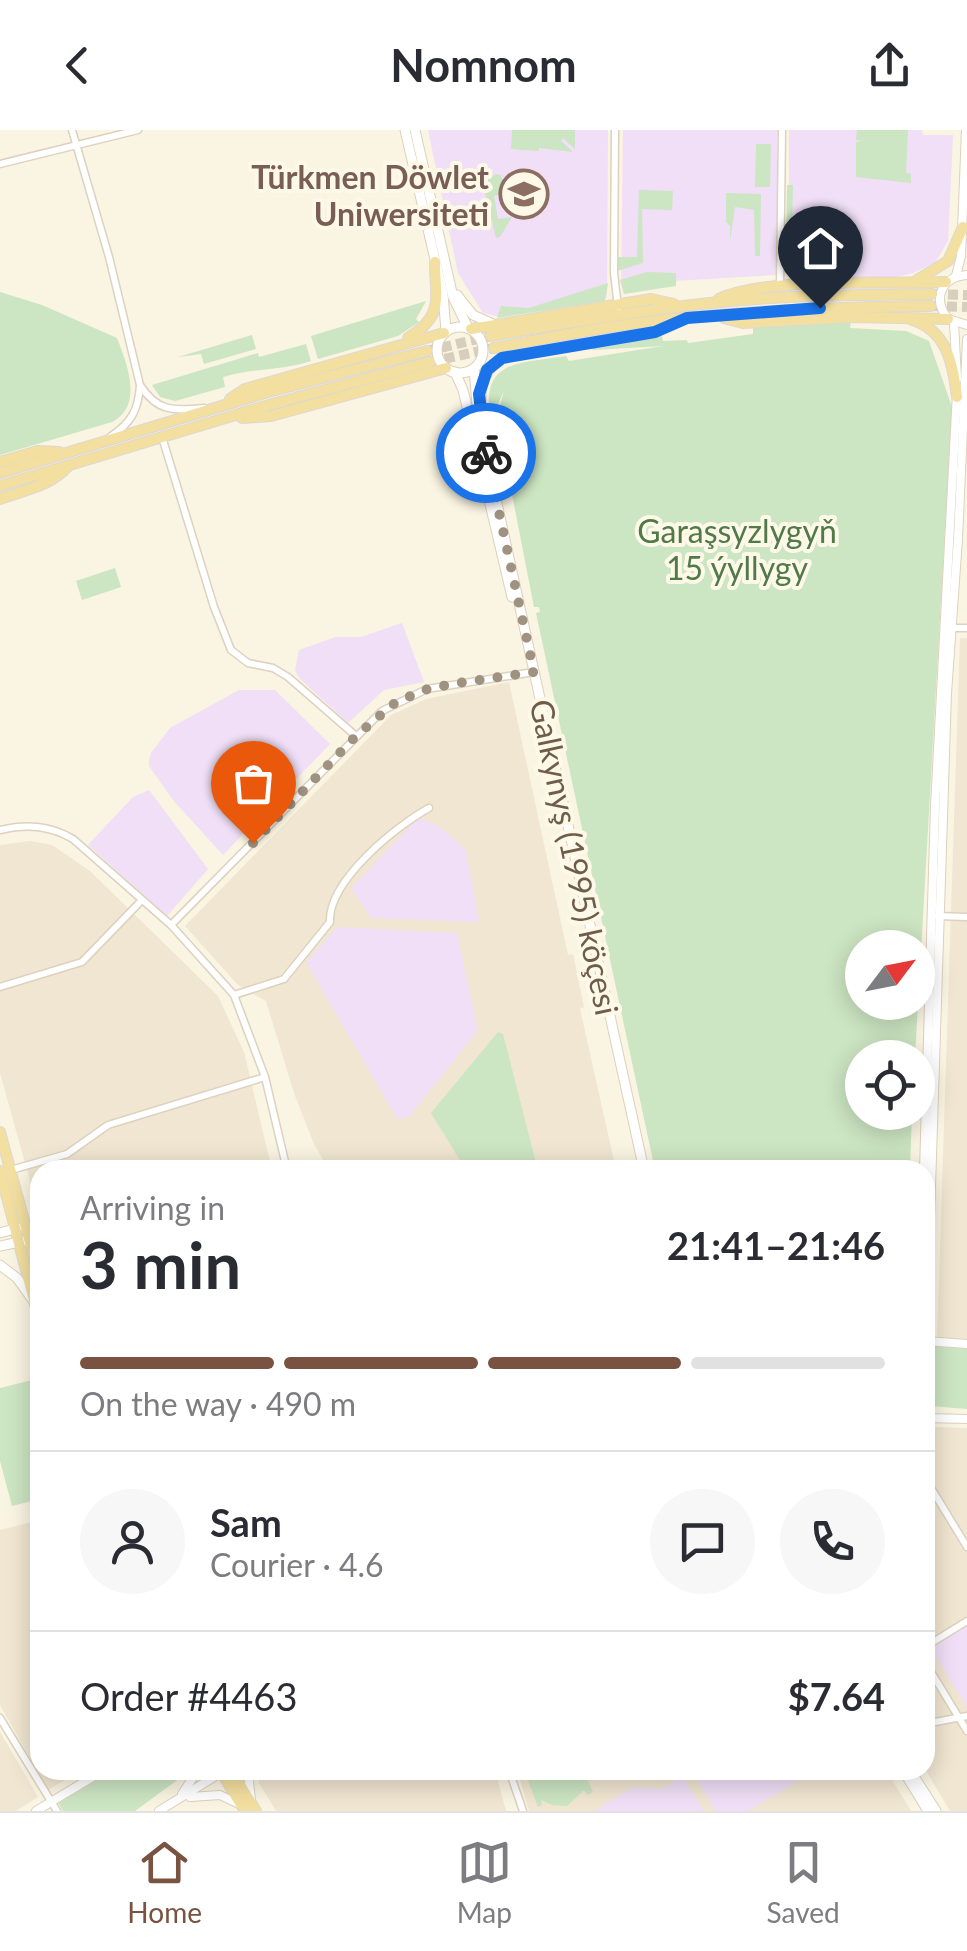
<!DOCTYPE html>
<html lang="en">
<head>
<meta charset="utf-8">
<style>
	body { margin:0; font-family:Lato,sans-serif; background:#f7f7f7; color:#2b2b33; height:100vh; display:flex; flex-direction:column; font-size:38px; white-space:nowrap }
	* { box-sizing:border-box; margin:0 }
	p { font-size:32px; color:#7c7c81 }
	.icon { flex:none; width:55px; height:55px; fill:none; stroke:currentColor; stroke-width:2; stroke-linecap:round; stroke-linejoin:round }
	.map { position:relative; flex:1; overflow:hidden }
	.side { position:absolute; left:30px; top:1030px; width:905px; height:620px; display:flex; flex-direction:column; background:#fff; border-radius:30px; box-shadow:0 5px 25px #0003 }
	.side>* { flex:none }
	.needle { width:65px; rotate:58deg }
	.fabs { position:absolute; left:845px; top:800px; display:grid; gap:20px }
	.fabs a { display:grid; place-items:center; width:90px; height:90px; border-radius:50%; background:#fff; box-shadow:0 5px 25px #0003; font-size:50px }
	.pin { position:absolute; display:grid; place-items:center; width:85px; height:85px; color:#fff; margin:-102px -42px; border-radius:50% 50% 50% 0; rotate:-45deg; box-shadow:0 0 10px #0007 }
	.pin .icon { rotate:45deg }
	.courier { position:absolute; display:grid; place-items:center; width:100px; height:100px; margin:-50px; border:8px solid #1a73e8; border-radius:50%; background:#fff; color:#222; box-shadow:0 2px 12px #0007 }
	.overview em { font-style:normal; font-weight:700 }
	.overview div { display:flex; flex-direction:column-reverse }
	.overview { display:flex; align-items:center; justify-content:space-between; height:170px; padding:0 50px }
	h1 { font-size:65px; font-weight:700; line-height:75px }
	.bar { display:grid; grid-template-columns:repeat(4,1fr); gap:15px 10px; align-content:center; height:120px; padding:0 50px }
	.bar i { height:12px; border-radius:8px; background:#e1e1e2 }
	.bar .active { background:#795241 }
	.bar p { grid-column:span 4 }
	.line { display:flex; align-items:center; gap:25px; padding:0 50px; border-top:2px solid #e1e1e2 }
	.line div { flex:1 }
	.round { display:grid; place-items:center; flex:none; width:105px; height:105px; border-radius:52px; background:#f7f7f7 }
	header { display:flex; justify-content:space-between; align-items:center; height:130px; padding:0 50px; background:#fff; font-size:45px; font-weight:700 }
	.menu { display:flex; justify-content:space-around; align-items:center; height:140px; border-top:2px solid #e1e1e2; background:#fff; font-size:28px; color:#7c7c81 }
	.menu a { display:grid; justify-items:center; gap:5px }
	.menu .active { color:#795241 }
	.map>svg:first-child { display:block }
	.residential { fill:#f0e6d1 }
	.education { fill:#f0dff6 }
	.green { fill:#cce5c2; fill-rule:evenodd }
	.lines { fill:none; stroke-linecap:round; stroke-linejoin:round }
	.primary-tunnel { stroke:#d7cebc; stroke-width:10; stroke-dasharray:10 5; stroke-linecap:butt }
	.minor-casing { stroke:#ddd1bf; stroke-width:9 }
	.tertiary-casing { stroke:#ddd1bf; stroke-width:10 }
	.secondary-casing { stroke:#ded0bb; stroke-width:11 }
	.primary-casing { stroke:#dcd8d4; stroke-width:12 }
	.minor { stroke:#fff; stroke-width:6 }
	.tertiary { stroke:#fff; stroke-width:8 }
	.secondary { stroke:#fff; stroke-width:9 }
	.primary { stroke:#f3dfa0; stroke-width:10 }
	.done { stroke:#a09280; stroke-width:10; stroke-dasharray:0 18 }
	.route { stroke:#1a73e8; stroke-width:12 }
	.labels { text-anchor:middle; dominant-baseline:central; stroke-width:8; stroke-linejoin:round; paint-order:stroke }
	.education-label { font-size:32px; font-weight:bold; fill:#785e54; stroke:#fdf8e8; text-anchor:end }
	.park-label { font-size:32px; fill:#507a47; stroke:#fdf8e8 }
	.street-label { font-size:32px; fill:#6f5d4b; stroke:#fdf8e8 }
</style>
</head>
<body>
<header><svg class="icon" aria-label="back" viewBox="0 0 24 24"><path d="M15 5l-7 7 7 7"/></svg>Nomnom<svg class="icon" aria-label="share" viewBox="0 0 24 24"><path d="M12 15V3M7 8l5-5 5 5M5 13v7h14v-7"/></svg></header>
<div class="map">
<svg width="967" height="1681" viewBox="0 0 967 1681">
	<rect width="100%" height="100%" fill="#faf4e2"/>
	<!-- residential -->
	<g class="residential">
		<path d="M960,508h7v702l-30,-1z"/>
		<path d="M509,552l59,273 5,-1 11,53 -4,2 36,161h-287l-15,-26 -20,-51 -28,-92 -28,-16 -53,-59 206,-211 35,-16z"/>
		<path d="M30,711l22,4 38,26 128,125 26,56 28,118h-232v47l-40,-144v-228z"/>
		<path d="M934,1297l33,1v383h-17l-25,-42v-337z"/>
		<path d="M40,1390v250h41l-33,20 -48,-85v-175z"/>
		<path d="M0,1602l38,65 -22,14h-16z"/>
		<path d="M263,1640h232l11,41h-230l-17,-28 -1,-10z"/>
		<path d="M517,1640h369l25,41h-382z"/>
	</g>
	<!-- education -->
	<g class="education">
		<path d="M428,0h180l-1,165 -106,22 -18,-4 -25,-40z"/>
		<path d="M623,0h154v145l-103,6 -53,-1z"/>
		<path d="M789,0h133l1,5h30l-5,106 -13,22 -22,10 -20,5 -104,-2z"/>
		<path d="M402,493l22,59 -40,8 -36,33 -49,-45 -4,-8 4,-20 37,-13h25z"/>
		<path d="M239,560h36l55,54 -107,111 -50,-55 -24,-34v-5l2,-8 19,-25z"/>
		<path d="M149,660l59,79 -41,47 -79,-71 45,-48z"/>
		<path d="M422,689l17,7 27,24 13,72 -108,-4 -20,-30 62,-65z"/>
		<path d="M337,797l120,6 21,97 -69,87 -12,2 -91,-157z"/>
		<path d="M967,1495v82l-37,-59z"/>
		<path d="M691,1640h126l-69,41h-32z"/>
		<path d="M682,1646l22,35h-110l39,-24 29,2z"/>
	</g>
	<!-- green -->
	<g class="green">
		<path d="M512,0h63v19l-12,-11 -2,3 12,11 -34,-4v3l-28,-2z"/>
		<path d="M857,0h51l-2,43 5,1v9l-55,-6v-35l7,-1 -7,-1z"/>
		<path d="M756,14h15l-1,43h-15z"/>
		<path d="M496,44l5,1 6,21 -2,-3 -11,3 4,23 14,-2 -12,20 -4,1 -11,-45 2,-14z"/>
		<path d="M787,55h6l-1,47 53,2 1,-11h4v17l-64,-1z"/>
		<path d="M639,60l34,1 -1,19 -30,-1 1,54 -26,8 1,-14h19z"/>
		<path d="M726,63l35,1 -1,62h-5l-1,-46 -19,-3 -5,34v-15l-4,-4z"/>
		<path d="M647,142l29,1v13l-52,8 -4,-14z"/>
		<path d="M608,153l-3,18 -108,17 4,-12 28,2z"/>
		<path d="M0,162l42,13 75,33c10,26 27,68 -5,84l-112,33z"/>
		<path d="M426,171l-10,18 3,3 -21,14 -80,23 -7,-23z"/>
		<path d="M851,192l-1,6 56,3 23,10 23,66 -37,650 -53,1v54l50,1 -2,57h-255l-119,-557 4,-1 -1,-5h-5l-33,-169 -3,-24 6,-24 -7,17 -1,21 -5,1c-11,-69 18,-64 75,-73l3,5 94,-15 -70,4 -2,-4 71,-10 1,5 24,-1 1,3 65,-9v-7zM862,818h56v54h-56z"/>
		<path d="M252,205l4,14 -52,15 -3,-10 -23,3z"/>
		<path d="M306,214l5,17c-31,10 -60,7 -88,16l2,10 -50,14 -15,-4 -8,-12 106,-32 1,4z"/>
		<path d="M115,438l6,19 -39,13 -6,-19z"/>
		<path d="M498,902l5,2 33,129 -25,7h-45l-35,-57z"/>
		<path d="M933,1211l34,2v66l-37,-3z"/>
		<path d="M40,1248v121l-28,7 -12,-45v-73z"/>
		<path d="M113,1640h78l-56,41h-72l-5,-8z"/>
		<path d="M524,1640h59l10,22 -6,3 -3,-5 -17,16 -15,-1 -11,-5 1,5 -4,2z"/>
	</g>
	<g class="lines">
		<!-- primary-tunnel -->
		<g class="primary-tunnel">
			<path d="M933,164l34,1"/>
			<path d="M932,176l35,1"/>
			<path d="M427,221l64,-15"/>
			<path d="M430,232l64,-14"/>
		</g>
		<!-- minor casing -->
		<g class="minor-casing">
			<g id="minor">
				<path d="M72,0l37,127 31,128c17,27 34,26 64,23"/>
				<path d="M615,0l-1,143 4,35"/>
				<path d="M0,34l138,-34"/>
				<path d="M780,157l2,-157"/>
				<path d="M110,307c21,-14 28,-26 30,-51"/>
				<path d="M162,307l52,170 17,43 17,13 25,5 15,9 68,59"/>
				<path d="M951,498h16"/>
				<path d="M0,700c26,-6 49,-5 73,9l98,86 63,70 31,82 22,93"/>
				<path d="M938,786l29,1"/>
				<path d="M171,795l211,-214 45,-22 107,-17"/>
				<path d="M0,857l82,-25 60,-62"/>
				<path d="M234,865l50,-16 46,-57c-2,-41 66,-96 99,-114"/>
				<path d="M11,1040l56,-16 41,-29 157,-48"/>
				<path d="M925,1348l42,69"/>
				<path d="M925,1517l42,-26"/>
				<path d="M925,1532l42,69"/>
				<path d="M0,1588l57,93"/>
				<path d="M925,1594l42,-8"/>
				<path d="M509,1640l14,41"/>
			</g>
		</g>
		<!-- tertiary casing -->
		<g class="tertiary-casing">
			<g id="tertiary">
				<path d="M967,145c-26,2 -35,24 -19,44l19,6"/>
				<path d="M956,146l5,-20 5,-126"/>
				<path d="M954,193l3,56"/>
				<path d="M924,1040l11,-364 22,-413"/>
				<path d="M925,1211l42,3"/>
				<path d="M925,1241l22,-678 11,-154 9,-200"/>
				<path d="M925,1288l42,1"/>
				<path d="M182,1664l16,-24"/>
				<path d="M190,1667l30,-2 19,9"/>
				<path d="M251,1670l-2,-18 3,-12"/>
				<path d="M36,1681l68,-41"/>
				<path d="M159,1681l63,-39"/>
			</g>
		</g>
		<!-- secondary casing -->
		<g class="secondary-casing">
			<g id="secondary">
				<path d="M405,0l38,164 3,37"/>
				<path d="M415,0l38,167 15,31"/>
				<path d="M457,165l16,20 20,9"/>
				<circle cx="460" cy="220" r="23"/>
				<path d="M474,238l3,37"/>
				<path d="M455,242l8,18 49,207"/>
				<path d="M483,310l161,730"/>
				<path d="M0,1103l18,-5"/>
				<path d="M0,1116l29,-6"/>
				<path d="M0,1135l17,13 15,21"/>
				<path d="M903,1640l25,41"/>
				<path d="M910,1640l26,41"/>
			</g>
		</g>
		<!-- primary casing -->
		<g class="primary-casing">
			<g id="primary">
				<path d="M917,150l31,-19 15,-34"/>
				<path d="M719,169c46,-22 171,-15 227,-17"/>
				<path d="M724,188l19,5 111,-6 94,2"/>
				<path d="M910,189c37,11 43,44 47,78"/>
				<path d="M471,199l180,-30 23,5"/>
				<path d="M491,206c73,-13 145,-25 219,-33 74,-8 148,-8 222,-9"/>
				<path d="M408,208c37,-23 27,-39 27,-76"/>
				<path d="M494,218c45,-8 91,-18 137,-24 99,-13 199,-17 300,-18"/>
				<path d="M230,269l15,-10 199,-56"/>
				<path d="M242,288l29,-2 175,-48"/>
				<path d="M484,315c0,-33 -15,-64 17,-87l154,-27 22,-9"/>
				<path d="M0,332l38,-11 21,1"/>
				<path d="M0,343l268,-81 159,-41"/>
				<path d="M0,356l272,-82 158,-42"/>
				<path d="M0,369c24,-9 51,-13 68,-33"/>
				<path d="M0,1002l40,147"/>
				<path d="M0,1041l40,152"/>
				<path d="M220,1640l25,41"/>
				<path d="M231,1640l25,41"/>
			</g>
		</g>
		<!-- minor -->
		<use href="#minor" class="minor"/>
		<!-- tertiary -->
		<use href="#tertiary" class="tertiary"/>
		<!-- secondary -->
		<use href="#secondary" class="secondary"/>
		<!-- primary -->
		<use href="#primary" class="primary"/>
	</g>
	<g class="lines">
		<!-- done -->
		<path class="done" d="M253,713l103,-107 40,-34 32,-13 24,-5 82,-12 -48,-219"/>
		<!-- route -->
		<path class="route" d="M486,323l-7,-59 8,-24 15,-12 153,-26 32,-14 133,-10"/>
	</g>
	<!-- icons -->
	<defs>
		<g id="university-ring" transform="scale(2.5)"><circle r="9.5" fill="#fdf8e8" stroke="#8d6e63" stroke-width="1.5"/><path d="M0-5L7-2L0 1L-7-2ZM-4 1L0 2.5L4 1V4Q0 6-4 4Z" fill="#8d6e63"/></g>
	</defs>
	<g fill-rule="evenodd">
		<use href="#university-ring" x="524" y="64"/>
	</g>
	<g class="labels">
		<!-- education labels -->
		<g class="education-label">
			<text x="489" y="46">Türkmen Döwlet<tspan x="489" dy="37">Uniwersiteti</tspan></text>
		</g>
		<!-- park labels -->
		<g class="park-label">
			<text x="737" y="400">Garaşsyzlygyň<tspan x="737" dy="37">15 ýyllygy</tspan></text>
		</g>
		<!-- street labels -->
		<g class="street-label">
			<text transform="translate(575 727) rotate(78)">Galkynyş (1995) köçesi</text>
		</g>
	</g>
</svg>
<div class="fabs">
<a><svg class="needle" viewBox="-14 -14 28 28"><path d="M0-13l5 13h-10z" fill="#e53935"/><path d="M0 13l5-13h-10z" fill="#7c7c81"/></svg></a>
<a><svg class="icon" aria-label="locate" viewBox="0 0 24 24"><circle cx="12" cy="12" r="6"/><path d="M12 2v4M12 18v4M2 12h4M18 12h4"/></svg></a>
</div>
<div class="pin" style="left:253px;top:713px;background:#ea580c"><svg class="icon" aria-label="bag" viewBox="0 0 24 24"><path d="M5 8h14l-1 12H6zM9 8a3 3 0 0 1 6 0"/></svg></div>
<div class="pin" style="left:820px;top:178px;background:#1f2937"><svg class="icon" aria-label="home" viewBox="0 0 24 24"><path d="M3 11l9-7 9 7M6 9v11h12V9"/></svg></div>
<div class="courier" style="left:486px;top:323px"><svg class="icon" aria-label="bike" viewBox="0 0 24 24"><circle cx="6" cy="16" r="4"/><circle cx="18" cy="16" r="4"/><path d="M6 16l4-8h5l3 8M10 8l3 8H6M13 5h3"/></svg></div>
<section class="side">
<div class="overview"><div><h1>3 min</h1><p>Arriving in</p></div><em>21:41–21:46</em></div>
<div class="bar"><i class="active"></i><i class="active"></i><i class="active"></i><i></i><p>On the way · 490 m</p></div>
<div class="line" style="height:180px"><a class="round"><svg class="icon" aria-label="person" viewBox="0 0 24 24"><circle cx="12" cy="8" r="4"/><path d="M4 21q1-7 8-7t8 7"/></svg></a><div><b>Sam</b><p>Courier · 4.6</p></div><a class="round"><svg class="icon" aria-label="chat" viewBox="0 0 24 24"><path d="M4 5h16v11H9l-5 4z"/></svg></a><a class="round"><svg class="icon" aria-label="phone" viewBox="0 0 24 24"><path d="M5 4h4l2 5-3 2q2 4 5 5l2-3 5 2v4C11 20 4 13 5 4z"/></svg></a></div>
<div class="line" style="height:130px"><div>Order #4463</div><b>$7.64</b></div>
</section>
</div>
<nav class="menu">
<a class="active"><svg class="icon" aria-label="home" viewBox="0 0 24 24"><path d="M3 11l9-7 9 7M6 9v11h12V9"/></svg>Home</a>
<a><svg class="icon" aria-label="map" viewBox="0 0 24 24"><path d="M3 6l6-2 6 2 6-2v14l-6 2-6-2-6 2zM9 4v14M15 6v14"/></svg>Map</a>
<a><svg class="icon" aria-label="saved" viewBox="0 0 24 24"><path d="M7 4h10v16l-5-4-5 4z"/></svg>Saved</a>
</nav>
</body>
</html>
